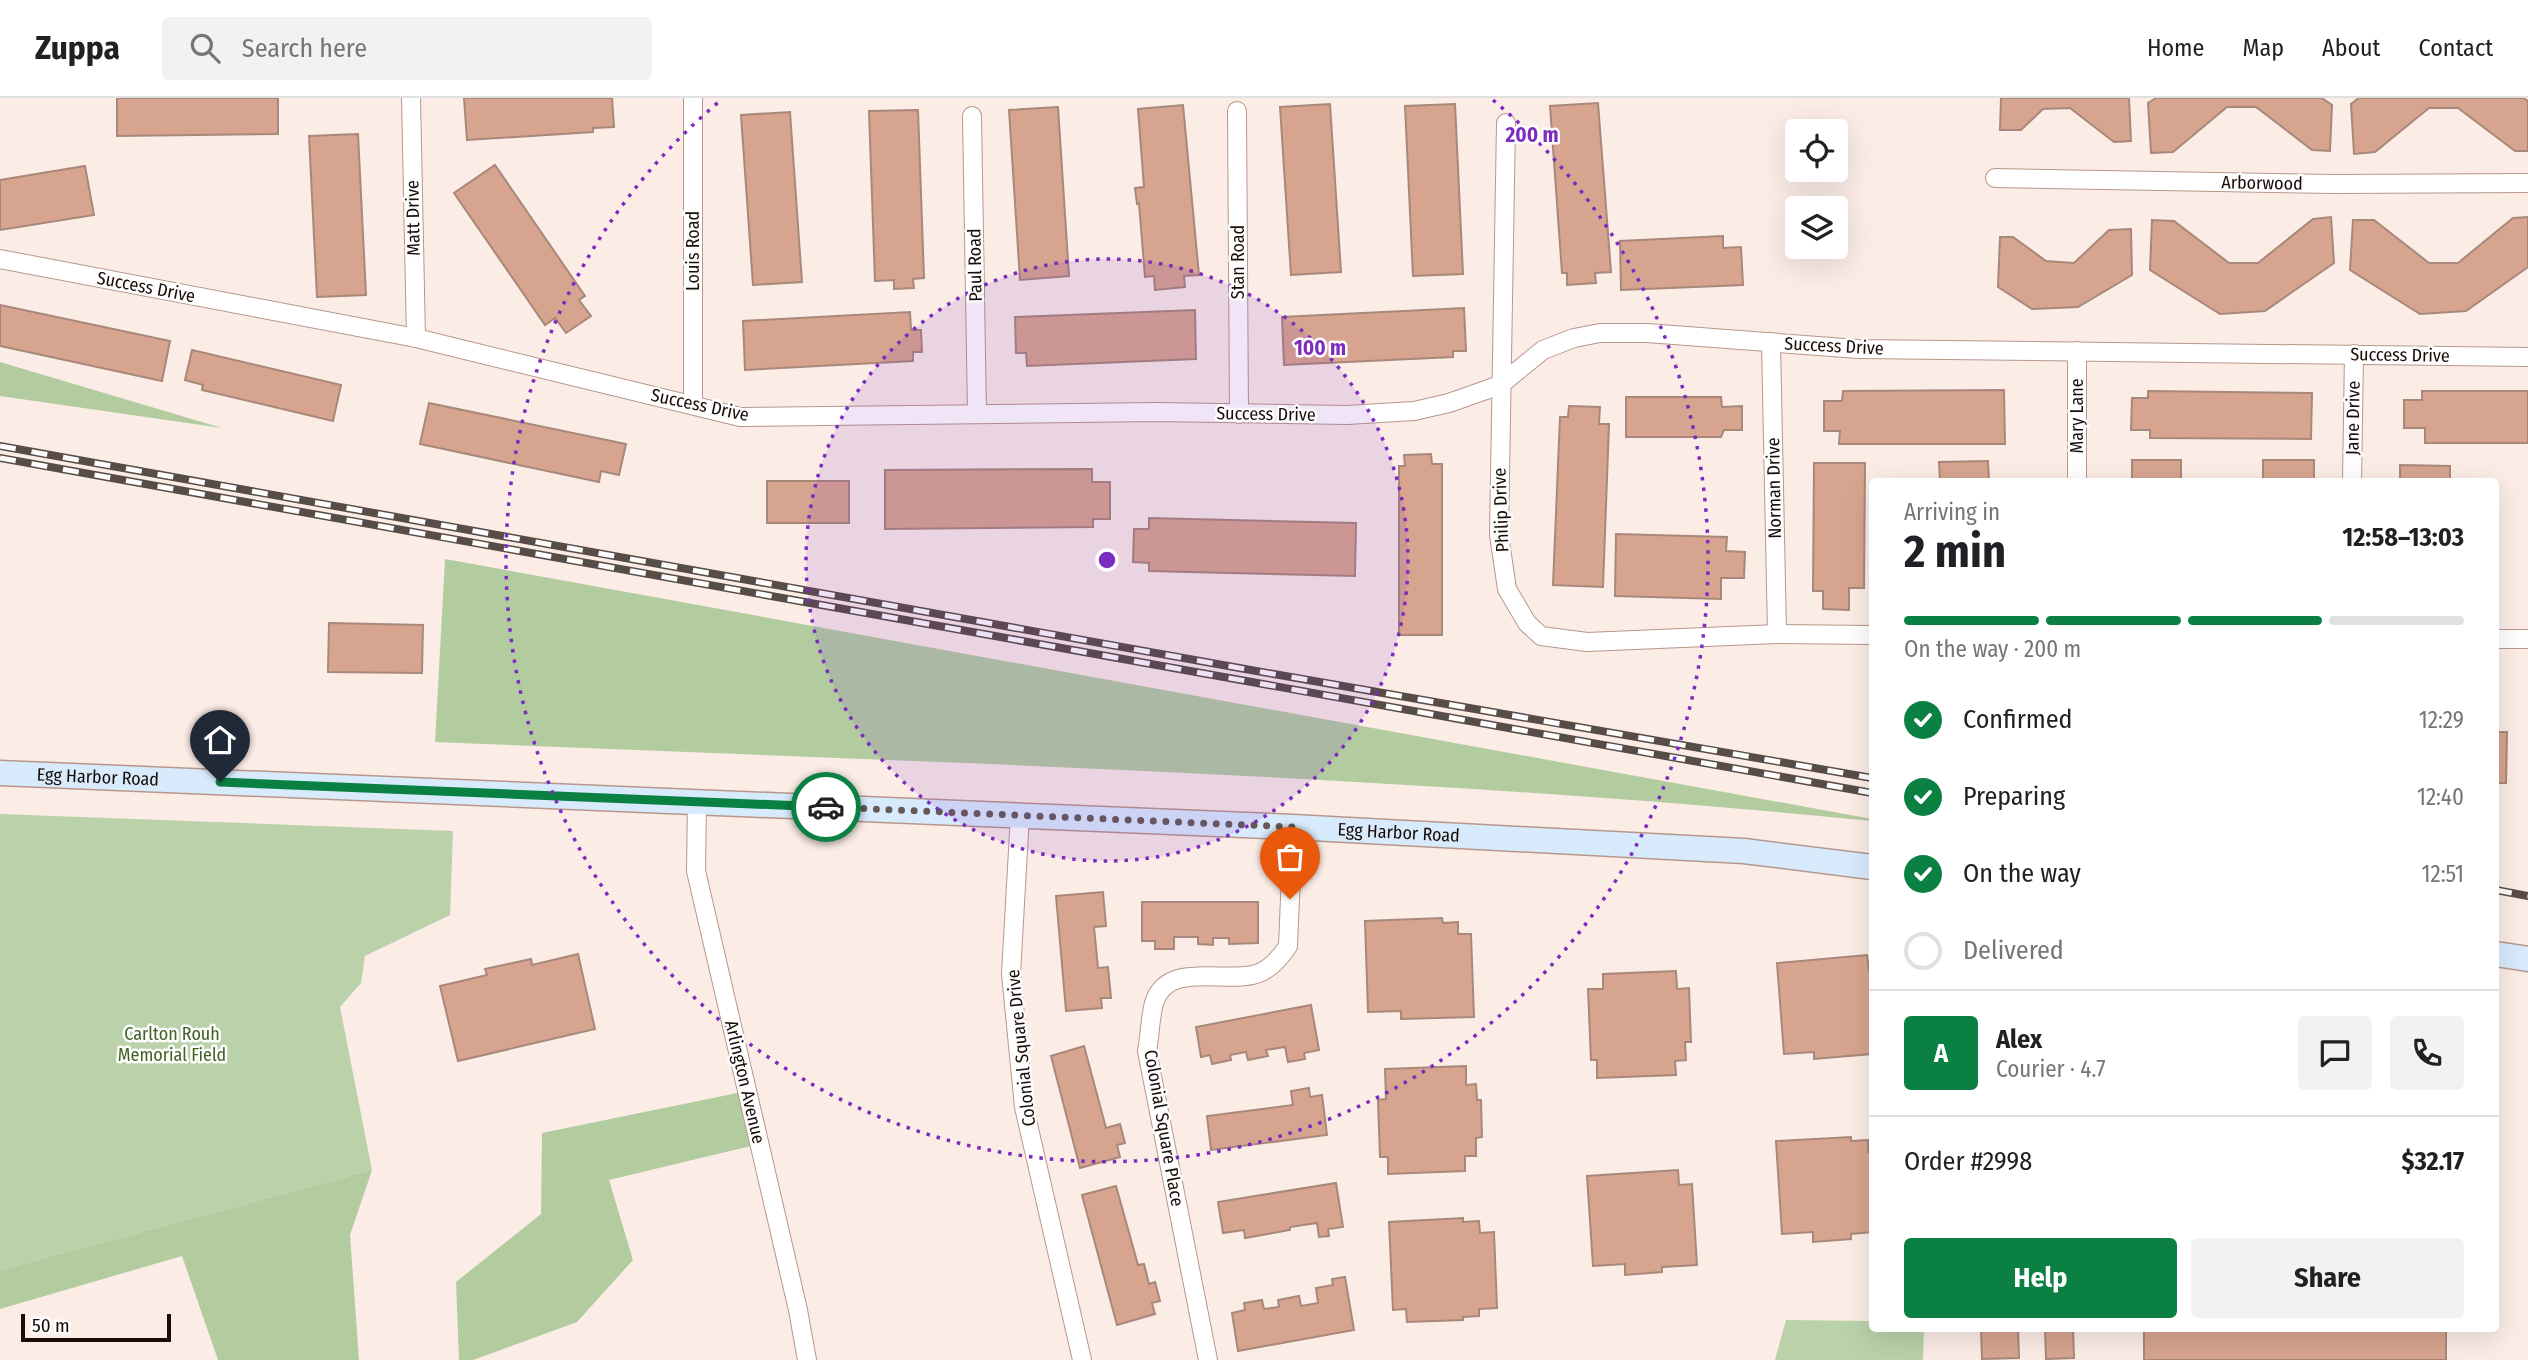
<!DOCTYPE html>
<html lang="en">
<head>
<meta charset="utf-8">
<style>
	body { margin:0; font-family:"Fira Sans Condensed",sans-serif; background:#f2f2f2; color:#202124; height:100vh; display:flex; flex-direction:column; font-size:26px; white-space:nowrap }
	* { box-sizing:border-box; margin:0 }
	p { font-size:23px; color:#757577 }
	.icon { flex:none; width:38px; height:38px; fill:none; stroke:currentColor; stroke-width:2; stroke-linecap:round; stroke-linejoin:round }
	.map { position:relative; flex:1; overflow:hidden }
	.drawer { position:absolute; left:1869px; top:380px; width:630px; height:854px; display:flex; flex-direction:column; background:#fff; border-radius:7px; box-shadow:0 7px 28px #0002 }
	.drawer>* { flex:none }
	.fabs { position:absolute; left:1785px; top:21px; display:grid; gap:14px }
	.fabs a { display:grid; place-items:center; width:63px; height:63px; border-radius:7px; background:#fff; box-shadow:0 7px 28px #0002; font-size:35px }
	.scale { position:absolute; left:21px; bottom:18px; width:150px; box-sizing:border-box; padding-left:7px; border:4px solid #170c07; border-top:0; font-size:19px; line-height:24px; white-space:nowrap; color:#170c07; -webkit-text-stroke:5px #fdfdfd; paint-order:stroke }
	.pin { position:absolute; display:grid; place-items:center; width:60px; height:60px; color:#fff; margin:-72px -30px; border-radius:50% 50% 50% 0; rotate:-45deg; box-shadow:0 0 7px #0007 }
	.pin .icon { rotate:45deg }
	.courier { position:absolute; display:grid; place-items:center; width:70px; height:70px; margin:-35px; border:5px solid #0b8043; border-radius:50%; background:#fff; color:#222; box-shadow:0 2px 9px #0007 }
	.overview em { font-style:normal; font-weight:700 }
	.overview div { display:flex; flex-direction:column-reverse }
	.overview { display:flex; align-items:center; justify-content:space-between; height:119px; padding:0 35px }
	h1 { font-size:46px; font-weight:700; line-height:52px }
	.bar { display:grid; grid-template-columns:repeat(4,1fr); gap:10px 7px; align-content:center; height:84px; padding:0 35px }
	.bar i { height:9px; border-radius:5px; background:#e0e0e0 }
	.bar .current { background:#0b8043 }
	.bar p { grid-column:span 4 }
	.line { display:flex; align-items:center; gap:18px; padding:0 35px; border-top:2px solid #e0e0e0 }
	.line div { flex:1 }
	.round { display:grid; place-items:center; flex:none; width:74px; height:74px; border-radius:7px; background:#f2f2f2 }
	ol { padding:0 35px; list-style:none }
	li { display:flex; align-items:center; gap:21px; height:77px }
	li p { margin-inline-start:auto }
	li .icon { padding:7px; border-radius:50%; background:#0b8043; color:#fff; stroke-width:4 }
	li:last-child { color:#757577 }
	li i { width:38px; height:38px; border:4px solid #e0e0e0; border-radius:50% }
	.primary-button { display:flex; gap:14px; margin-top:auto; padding:14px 35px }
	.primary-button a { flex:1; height:80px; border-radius:7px; background:#0b8043; color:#fff; font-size:28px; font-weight:700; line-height:80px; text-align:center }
	.primary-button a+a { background:#f2f2f2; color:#202124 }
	header { display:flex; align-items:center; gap:42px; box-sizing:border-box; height:98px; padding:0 35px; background:#fff; border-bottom:2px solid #e0e0e0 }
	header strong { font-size:33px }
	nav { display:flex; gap:38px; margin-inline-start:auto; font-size:24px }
	.search { width:490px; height:63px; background:#f2f2f2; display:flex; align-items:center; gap:18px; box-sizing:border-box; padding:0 24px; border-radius:7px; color:#757577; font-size:26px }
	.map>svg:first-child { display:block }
	.green { fill:#bad1aa }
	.forest { fill:#b2cca0 }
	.building { fill:#d7a58f; stroke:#a8887a; stroke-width:2 }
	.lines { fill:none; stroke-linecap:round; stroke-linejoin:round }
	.street-casing { stroke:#b8978a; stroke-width:20 }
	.secondary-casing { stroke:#b8978a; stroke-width:27 }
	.street { stroke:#fff; stroke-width:18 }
	.secondary { stroke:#d8ebfd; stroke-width:24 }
	.rail-casing { stroke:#584c46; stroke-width:8 }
	.rail { stroke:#fdfdfd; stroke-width:5; stroke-dasharray:16; stroke-linecap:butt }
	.done { stroke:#675a55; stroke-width:7; stroke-dasharray:0 12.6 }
	.route { stroke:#0b8043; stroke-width:9 }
	.ring { fill:none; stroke:#7b2cbf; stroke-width:3.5; stroke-dasharray:3.5 7 }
	.labels { text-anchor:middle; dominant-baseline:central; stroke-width:5; stroke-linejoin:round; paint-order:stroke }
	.street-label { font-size:18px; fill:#170c07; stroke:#fdfdfd }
	.park-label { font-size:18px; fill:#426226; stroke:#fdfdfd }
	.centre { fill:#7b2cbf; stroke:#fdfdfd; stroke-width:3.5 }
	.ring-label { font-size:21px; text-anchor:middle; font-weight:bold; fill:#7b2cbf; stroke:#fdfdfd; stroke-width:5; stroke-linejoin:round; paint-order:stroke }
</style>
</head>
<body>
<header>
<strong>Zuppa</strong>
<div class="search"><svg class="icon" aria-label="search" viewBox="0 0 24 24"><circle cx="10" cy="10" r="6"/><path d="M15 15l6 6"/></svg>Search here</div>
<nav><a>Home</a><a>Map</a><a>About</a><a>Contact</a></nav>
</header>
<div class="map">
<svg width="2528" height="1262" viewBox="0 0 2528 1262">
	<rect width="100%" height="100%" fill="#fbece6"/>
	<!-- green -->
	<g class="green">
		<path d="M0,716l453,17 -3,84 -85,41 -4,27 -21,24 32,163 -372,100z"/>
		<path d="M1786,1222l86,1v7h52l-1,32h-148z"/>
	</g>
	<!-- forest -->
	<g class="forest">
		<path d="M0,264l222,66 -222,-32z"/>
		<path d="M445,461l1427,260v2c-477,-47 -958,-59 -1437,-79z"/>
		<path d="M747,993l12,53 -150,36 24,80 -56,62 -104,38h-14l-3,-78 85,-68 1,-81z"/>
		<path d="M372,1072l-22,65 9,125h-141l-36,-104 -182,53v-39z"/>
	</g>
	<!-- building -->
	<g class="building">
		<path d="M117,0h161v36l-161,2z"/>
		<path d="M464,0h148l2,29 -21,1v4l-126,8z"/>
		<path d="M2001,0h128l2,43 -17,1 -44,-34 -27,1 -22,21h-21z"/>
		<path d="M2156,0h166l10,7 -2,46 -18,-1 -56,-43h-29l-54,45 -22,1 -3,-50z"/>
		<path d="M2359,0h164l5,3v50h-13l-57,-43h-29l-54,44 -21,2 -3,-50z"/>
		<path d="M1598,5l13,169 -16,1 1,10 -29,2v-12h-5l-12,-167z"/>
		<path d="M1330,6l11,168 -50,3 -11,-168z"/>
		<path d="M1455,6l8,170 -50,2 -8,-170z"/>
		<path d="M1183,7l16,170 -15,1 1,11 -30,3 -1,-14 -9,1 -6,-74 -2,1 -2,-16 9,-1 -6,-78z"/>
		<path d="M1058,9l11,169 -49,4 -11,-170z"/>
		<path d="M918,12l6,168 -11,1 1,9 -20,1v-9l-19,1 -6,-170z"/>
		<path d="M790,14l12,170 -49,3 -12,-170z"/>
		<path d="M358,36l8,161 -49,2 -8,-161z"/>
		<path d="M495,67l90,131 -6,4 12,16 -25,17 -11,-15 -10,7 -91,-132z"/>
		<path d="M85,68l9,49 -94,15v-50z"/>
		<path d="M2331,119l3,46 -69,48 -45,3 -70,-44 2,-50 22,1 55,42h29l55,-44z"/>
		<path d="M2528,119v50l-62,44 -46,3 -70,-44 3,-50h21l55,43h29l55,-45z"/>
		<path d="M2131,131l1,46 -54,32 -46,2 -34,-22 2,-50h13l33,24 28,2 35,-33z"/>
		<path d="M1723,138v12l18,-1 2,38 -122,5 -1,-49z"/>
		<path d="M0,207l170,36 -8,40 -162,-35z"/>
		<path d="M1464,210l2,43h-13v6l-169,8 -2,-48z"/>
		<path d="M1195,212l1,49 -169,7 -1,-13h-10l-1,-36z"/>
		<path d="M910,214l1,18h10l1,22h-9v9l-168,9 -2,-49z"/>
		<path d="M192,252l149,35 -8,36 -131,-31 1,-5 -18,-5z"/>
		<path d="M2004,292l1,54h-166l1,-13h-16v-30h18l1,-10z"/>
		<path d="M2148,293l164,2 -1,46 -161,-1v-8h-19l1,-32h16z"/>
		<path d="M2422,293h106v52h-103v-15h-21v-28h18z"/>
		<path d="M1626,299h95l1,10 20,-1v24h-18l-3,7h-95z"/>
		<path d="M429,305l197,41 -7,31 -18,-4 -2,11 -179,-38z"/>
		<path d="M1569,308l31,1 -1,17h10l-6,163 -50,-2 7,-168h8z"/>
		<path d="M1431,356l1,10h10v171h-43v-169h6l-1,-11z"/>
		<rect x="2132" y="362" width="49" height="21"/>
		<rect x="2263" y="362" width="51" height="21"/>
		<path d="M1988,363l1,20h-49l-1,-19z"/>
		<path d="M1814,365h51l-1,125h-15v22l-26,-1v-18h-10z"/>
		<path d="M2400,367l50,1v15h-50z"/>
		<path d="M1092,371v13h18v37h-17v8l-208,2v-59z"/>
		<rect x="767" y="383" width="82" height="42"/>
		<path d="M1149,420l207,5 -1,53 -206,-5v-8l-16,-1 1,-33h15z"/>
		<path d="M1616,436l111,3 -1,14 19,1 -1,26h-23v21l-106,-3z"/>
		<path d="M329,525l94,2 -1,48 -94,-1z"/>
		<path d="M2496,634h11l-1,51h-10z"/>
		<path d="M1103,794l3,34 -12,1 4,41 10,-1 3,31h-10l1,10 -36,3 -10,-115z"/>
		<path d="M1142,804h116v41l-29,1v-6h-16v7l-15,-1v-7h-24v12h-19v-8h-13z"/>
		<path d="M1442,820l1,5 15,-1v12h13l3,83 -73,2v-8l-33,1 -3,-91z"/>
		<path d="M578,856l17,75 -137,32 -18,-75 47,-11 -2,-6 46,-10 1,6z"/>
		<path d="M1867,857l2,16h3v83l-58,5v-7l-30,2 -7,-91z"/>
		<path d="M1676,873l1,18 12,-1 2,54h-6l1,18 -11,1 1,14 -79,3v-18h-6l-3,-71h15v-15z"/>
		<path d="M1311,907l8,45 -15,3 1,6 -17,3 -3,-15 -19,3 2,6 -20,4 -2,-8 -16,3 1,5 -19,4 -2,-9 -9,2 -5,-30z"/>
		<path d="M1084,948l22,82 14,-4 5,19 -8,2 3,12 -40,11 -29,-112z"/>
		<path d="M1466,968v19l10,-1 1,16h4l1,37 -6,1v18h-11v15l-77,3v-17h-8l-2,-57 8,-1 -1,-30z"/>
		<path d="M1309,990l1,9 12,-2 5,40 -116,15 -4,-34 86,-11 -2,-14z"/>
		<path d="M1851,1039v4l17,-1v12h4v80l-21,2v5l-38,3v-10l-31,2 -6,-93z"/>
		<path d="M1678,1072l1,15 13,-1 5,81 -35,2v5l-37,3v-11l-32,2 -6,-90z"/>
		<path d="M1336,1085l7,44 -15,2 1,7 -10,1 -2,-14 -27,4v3l-45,8 -1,-8 -21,3 -5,-31z"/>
		<path d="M1116,1088l22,79 6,-1 5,20 6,-2 5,19 -8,2 3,11 -38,11 -35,-130z"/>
		<path d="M1463,1120v4l16,-1 1,12 14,-1 3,76 -18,1v7l-16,1v3l-56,2 -1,-13 -13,1 -4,-88z"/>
		<path d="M1345,1179l9,53 -116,21 -6,-38 13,-3 -1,-7 18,-3 2,9 15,-2 -1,-7 21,-4 2,10 17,-3 -2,-15 17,-3 -1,-6z"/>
		<path d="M1981,1230h37l1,30 -37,1z"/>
		<path d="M2045,1230h28l1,30 -28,1z"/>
		<rect x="2144" y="1230" width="302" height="32"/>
	</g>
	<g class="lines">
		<!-- street casing -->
		<g class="street-casing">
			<g id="street">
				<path d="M411,0l5,240"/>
				<path d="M1237,13l2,303"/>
				<path d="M972,18l5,298"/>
				<path d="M1506,25l-7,412 8,54 20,34 14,13 46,6 190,-8 95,1"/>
				<path d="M1995,80l339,6 194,-1"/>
				<path d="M0,161l416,79 324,79 416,-5 191,3 67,-4 35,-8 51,-18 43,-35 31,-12 26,-5h47l211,16 670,8"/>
				<path d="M1771,244l6,292"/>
				<path d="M2077,253v130"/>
				<path d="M693,306v-306"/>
				<path d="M2352,383l2,-127"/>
				<path d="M2496,541h32"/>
				<path d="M697,704l-1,69 102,439 9,50"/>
				<path d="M1020,717l-9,159 13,133 58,253"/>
				<path d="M1208,1262l-61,-309c3,-15 3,-33 7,-48 13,-43 72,-19 102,-29 14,-4 24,-16 32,-28l5,-119"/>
			</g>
		</g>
		<!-- secondary casing -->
		<g class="secondary-casing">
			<g id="secondary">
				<path id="s1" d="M0,675l1293,54 451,24 128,16"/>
				<path d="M2496,856l32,5"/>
			</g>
		</g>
		<!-- street -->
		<use href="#street" class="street"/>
		<!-- secondary -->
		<use href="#secondary" class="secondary"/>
		<!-- rail casing -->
		<g class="rail-casing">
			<g id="rail">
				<path d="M0,348l1245,223 627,109"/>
				<path d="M0,360l1872,335"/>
				<path d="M2496,792l32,6"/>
			</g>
		</g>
		<!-- rail -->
		<use href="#rail" class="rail"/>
	</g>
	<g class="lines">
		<!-- done -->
		<path class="done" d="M826,709l467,20 -3,72"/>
		<!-- route -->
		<path class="route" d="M220,684l606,25"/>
	</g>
	<!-- distance rings -->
	<circle cx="1107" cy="462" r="301" fill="#7b2cbf" fill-opacity=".12"/>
	<g class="ring">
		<circle cx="1107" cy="462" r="301"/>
		<path d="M1493 2A601 601 0 1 1 721 2"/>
	</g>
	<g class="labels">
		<!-- street labels -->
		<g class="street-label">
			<text transform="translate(2262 85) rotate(1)">Arborwood</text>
			<text transform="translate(413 120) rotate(-91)">Matt Drive</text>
			<text transform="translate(693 153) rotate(-90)">Louis Road</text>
			<text transform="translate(1238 164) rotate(-90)">Stan Road</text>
			<text transform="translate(975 167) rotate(-91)">Paul Road</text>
			<text transform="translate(146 189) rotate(11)">Success Drive</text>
			<text transform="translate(1834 248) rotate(3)">Success Drive</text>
			<text transform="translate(2400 257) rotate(1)">Success Drive</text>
			<text transform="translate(700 307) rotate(12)">Success Drive</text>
			<text transform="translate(1266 316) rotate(1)">Success Drive</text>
			<text transform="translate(2077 318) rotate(-90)">Mary Lane</text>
			<text transform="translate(2353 320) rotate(-89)">Jane Drive</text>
			<text transform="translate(1774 390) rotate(-91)">Norman Drive</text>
			<text transform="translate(1501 412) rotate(-92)">Philip Drive</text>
			<text stroke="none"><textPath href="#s1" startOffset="98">Egg Harbor Road</textPath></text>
			<text stroke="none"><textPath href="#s1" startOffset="1400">Egg Harbor Road</textPath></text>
			<text transform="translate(1021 950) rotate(-96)">Colonial Square Drive</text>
			<text transform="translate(745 984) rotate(77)">Arlington Avenue</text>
			<text transform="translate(1164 1030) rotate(80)">Colonial Square Place</text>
		</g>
		<!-- park labels -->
		<g class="park-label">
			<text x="172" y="936">Carlton Rouh<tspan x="172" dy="21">Memorial Field</tspan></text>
		</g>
	</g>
	<circle cx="1107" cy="462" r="10" class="centre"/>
	<g class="ring-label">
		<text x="1532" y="44">200 m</text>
		<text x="1320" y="257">100 m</text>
	</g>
</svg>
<div class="fabs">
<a><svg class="icon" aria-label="locate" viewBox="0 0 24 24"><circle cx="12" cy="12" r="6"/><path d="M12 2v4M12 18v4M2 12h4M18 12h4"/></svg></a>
<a><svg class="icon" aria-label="layers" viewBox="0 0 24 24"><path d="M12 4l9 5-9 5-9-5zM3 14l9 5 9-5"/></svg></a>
</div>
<div class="scale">50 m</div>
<div class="pin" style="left:1290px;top:801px;background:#ea580c"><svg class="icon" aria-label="bag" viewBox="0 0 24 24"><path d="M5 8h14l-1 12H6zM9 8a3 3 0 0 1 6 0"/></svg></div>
<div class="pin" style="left:220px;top:684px;background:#1f2937"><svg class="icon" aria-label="home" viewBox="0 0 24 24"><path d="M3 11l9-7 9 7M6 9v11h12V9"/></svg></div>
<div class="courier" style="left:826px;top:709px"><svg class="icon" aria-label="car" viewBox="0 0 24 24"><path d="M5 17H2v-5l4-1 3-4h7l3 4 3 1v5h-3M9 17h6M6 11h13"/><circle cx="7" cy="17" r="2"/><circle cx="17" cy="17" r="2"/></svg></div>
<section class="drawer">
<div class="overview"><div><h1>2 min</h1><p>Arriving in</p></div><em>12:58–13:03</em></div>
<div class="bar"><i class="current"></i><i class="current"></i><i class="current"></i><i></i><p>On the way · 200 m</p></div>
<ol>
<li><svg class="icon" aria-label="check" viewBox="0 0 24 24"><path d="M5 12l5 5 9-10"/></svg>Confirmed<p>12:29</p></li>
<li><svg class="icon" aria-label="check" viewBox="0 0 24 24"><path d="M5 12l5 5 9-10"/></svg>Preparing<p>12:40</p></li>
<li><svg class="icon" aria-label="check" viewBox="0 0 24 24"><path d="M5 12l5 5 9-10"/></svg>On the way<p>12:51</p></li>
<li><i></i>Delivered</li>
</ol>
<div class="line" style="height:126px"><b class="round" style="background:#0b8043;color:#fff">A</b><div><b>Alex</b><p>Courier · 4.7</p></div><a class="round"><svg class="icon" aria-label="chat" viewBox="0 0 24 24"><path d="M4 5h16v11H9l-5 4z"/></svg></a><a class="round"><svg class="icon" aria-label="phone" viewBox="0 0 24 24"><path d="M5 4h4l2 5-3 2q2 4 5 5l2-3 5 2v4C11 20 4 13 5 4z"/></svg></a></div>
<div class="line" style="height:91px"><div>Order #2998</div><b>$32.17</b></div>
<div class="primary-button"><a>Help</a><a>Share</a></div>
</section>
</div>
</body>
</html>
